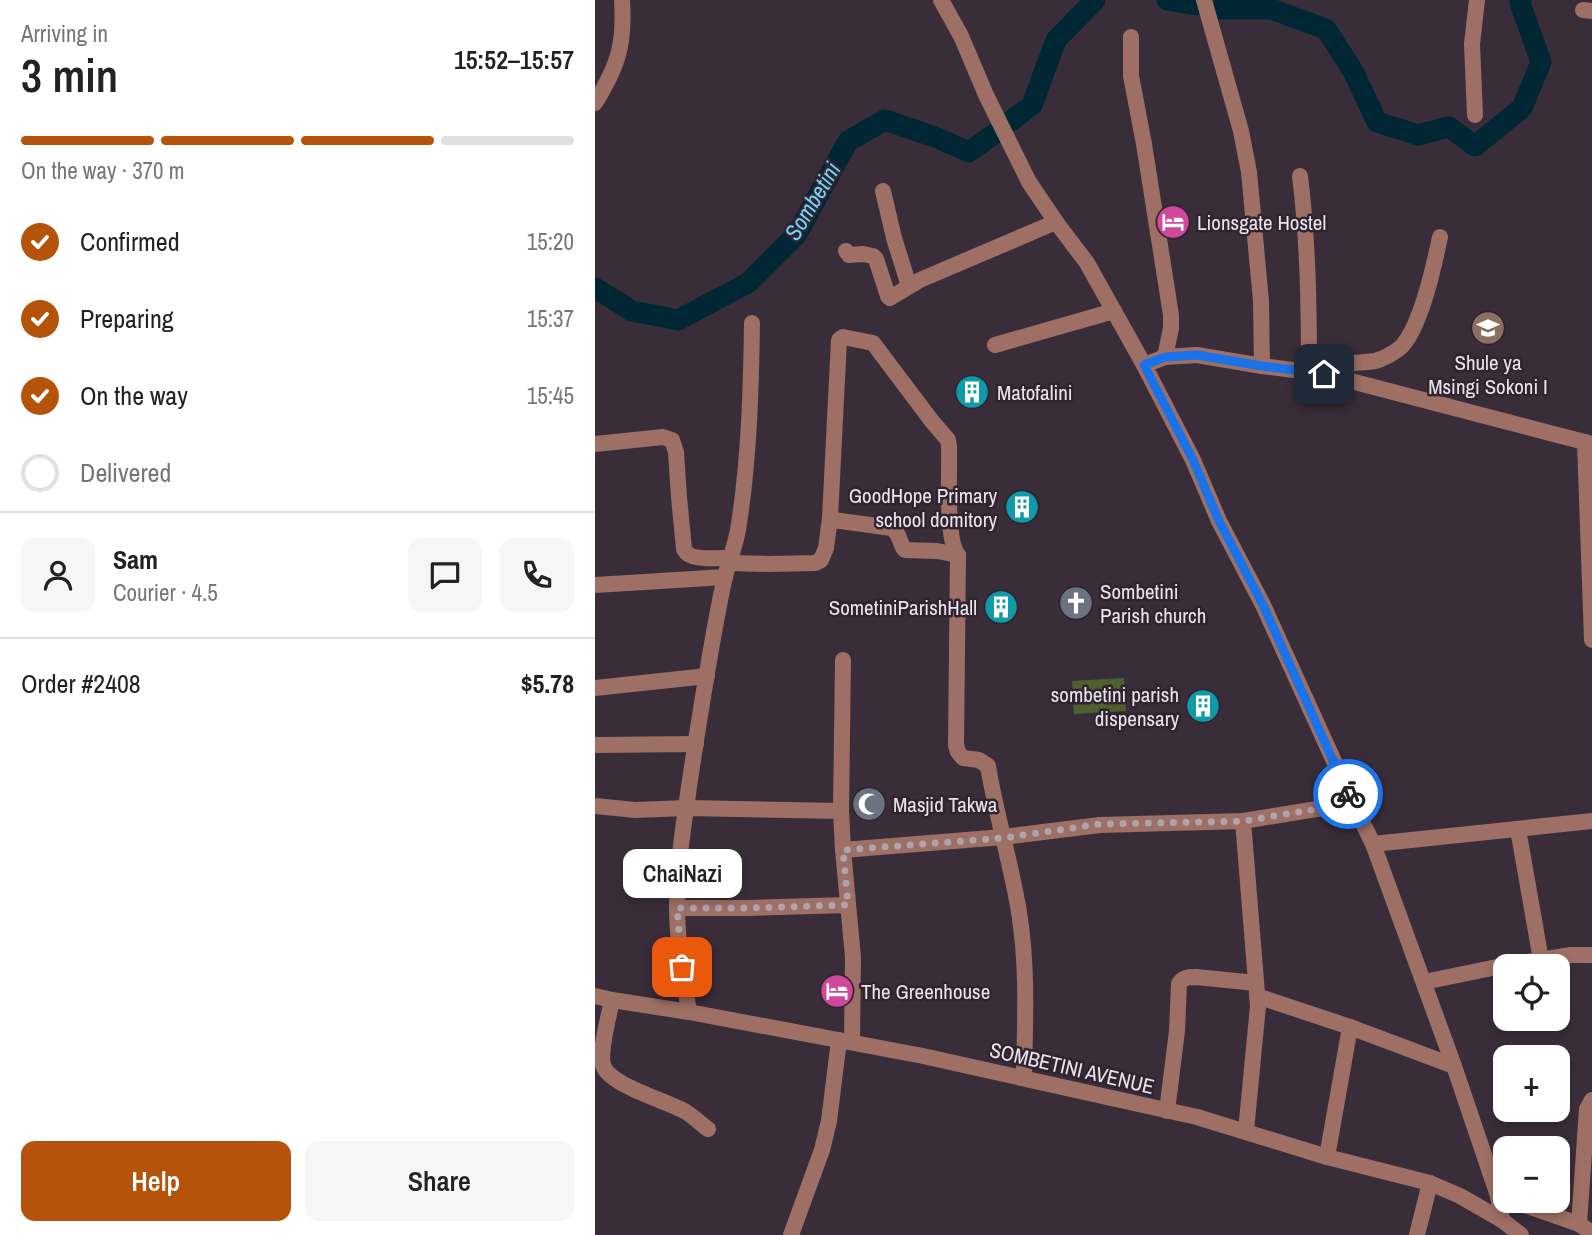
<!DOCTYPE html>
<html lang="en">
<head>
<meta charset="utf-8">
<style>
	body { margin:0; font-family:"Archivo Narrow",sans-serif; background:#f6f6f6; color:#222; height:100vh; display:flex; flex-direction:column; font-size:26px; white-space:nowrap }
	* { box-sizing:border-box; margin:0 }
	p { font-size:23px; color:#767676 }
	.icon { flex:none; width:38px; height:38px; fill:none; stroke:currentColor; stroke-width:2; stroke-linecap:round; stroke-linejoin:round }
	.map { position:relative; flex:1; overflow:hidden }
	.sheet { display:flex; flex-direction:column; background:#fff; width:595px }
	.sheet>* { flex:none }
	.tools { position:absolute; left:898px; top:954px; display:grid; gap:14px }
	.tools a { display:grid; place-items:center; width:77px; height:77px; border-radius:14px; background:#fff; box-shadow:0 4px 10px #0003; font-size:35px }
	.pin { position:absolute; display:grid; place-items:center; width:60px; height:60px; color:#fff; margin:-30px; border-radius:14px; box-shadow:0 4px 10px #0006 }
	.courier { position:absolute; display:grid; place-items:center; width:70px; height:70px; margin:-35px; border:5px solid #1a73e8; border-radius:50%; background:#fff; color:#222; box-shadow:0 2px 9px #0007 }
	.bubble { position:absolute; height:49px; border-radius:14px; background:#fff; box-shadow:0 4px 10px #0003; font-size:23px; font-weight:600; line-height:49px; text-align:center }
	.head em { font-style:normal; font-weight:600 }
	.head div { display:flex; flex-direction:column-reverse }
	.head { display:flex; align-items:center; justify-content:space-between; height:119px; padding:0 21px }
	h1 { font-size:46px; font-weight:600; line-height:52px }
	.bar { display:grid; grid-template-columns:repeat(4,1fr); gap:10px 7px; align-content:center; height:84px; padding:0 21px }
	.bar i { height:9px; border-radius:5px; background:#e0e0e0 }
	.bar .on { background:#b45309 }
	.bar p { grid-column:span 4 }
	.line { display:flex; align-items:center; gap:18px; padding:0 21px; border-top:2px solid #e0e0e0 }
	.line div { flex:1 }
	.round { display:grid; place-items:center; flex:none; width:74px; height:74px; border-radius:14px; background:#f6f6f6 }
	ol { padding:0 21px; list-style:none }
	li { display:flex; align-items:center; gap:21px; height:77px }
	li p { margin-inline-start:auto }
	li .icon { padding:7px; border-radius:50%; background:#b45309; color:#fff; stroke-width:4 }
	li:last-child { color:#767676 }
	li i { width:38px; height:38px; border:4px solid #e0e0e0; border-radius:50% }
	.cta { display:flex; gap:14px; margin-top:auto; padding:14px 21px }
	.cta a { flex:1; height:80px; border-radius:14px; background:#b45309; color:#fff; font-size:28px; font-weight:600; line-height:80px; text-align:center }
	.cta a+a { background:#f6f6f6; color:#222 }
	main { display:flex; flex:1; min-height:0 }
	.map>svg:first-child { display:block }
	.green { fill:#4c5f2d }
	.lines { fill:none; stroke-linecap:round; stroke-linejoin:round }
	.river { stroke:#022734; stroke-width:21 }
	.minor { stroke:#9e6f64; stroke-width:16 }
	.done { stroke:#ada4ae; stroke-width:7; stroke-dasharray:0 12.6 }
	.route { stroke:#1a73e8; stroke-width:9 }
	.labels { text-anchor:middle; dominant-baseline:central; stroke-width:5; stroke-linejoin:round; paint-order:stroke }
	.poi-label { font-size:21px; fill:#ece4ed; stroke:#2f2430; text-anchor:start }
	.street-label { font-size:21px; fill:#ece4ed; stroke:#2f2430 }
	.water-label { font-size:23px; font-style:italic; fill:#71d6fb; stroke:#2f2430 }
</style>
</head>
<body>
<main>
<section class="sheet">
<div class="head"><div><h1>3 min</h1><p>Arriving in</p></div><em>15:52–15:57</em></div>
<div class="bar"><i class="on"></i><i class="on"></i><i class="on"></i><i></i><p>On the way · 370 m</p></div>
<ol>
<li><svg class="icon" aria-label="check" viewBox="0 0 24 24"><path d="M5 12l5 5 9-10"/></svg>Confirmed<p>15:20</p></li>
<li><svg class="icon" aria-label="check" viewBox="0 0 24 24"><path d="M5 12l5 5 9-10"/></svg>Preparing<p>15:37</p></li>
<li><svg class="icon" aria-label="check" viewBox="0 0 24 24"><path d="M5 12l5 5 9-10"/></svg>On the way<p>15:45</p></li>
<li><i></i>Delivered</li>
</ol>
<div class="line" style="height:126px"><a class="round"><svg class="icon" aria-label="person" viewBox="0 0 24 24"><circle cx="12" cy="8" r="4"/><path d="M4 21q1-7 8-7t8 7"/></svg></a><div><b>Sam</b><p>Courier · 4.5</p></div><a class="round"><svg class="icon" aria-label="chat" viewBox="0 0 24 24"><path d="M4 5h16v11H9l-5 4z"/></svg></a><a class="round"><svg class="icon" aria-label="phone" viewBox="0 0 24 24"><path d="M5 4h4l2 5-3 2q2 4 5 5l2-3 5 2v4C11 20 4 13 5 4z"/></svg></a></div>
<div class="line" style="height:91px"><div>Order #2408</div><b>$5.78</b></div>
<div class="cta"><a>Help</a><a>Share</a></div>
</section>
<div class="map">
<svg width="997" height="1235" viewBox="0 0 997 1235">
	<rect width="100%" height="100%" fill="#392d3a"/>
	<!-- green -->
	<path class="green" d="M529,678l2,33 -52,3 -2,-33z"/>
	<g class="lines">
		<!-- river -->
		<g class="river">
			<path d="M572,0l29,5"/>
			<path d="M621,9h55l55,20 27,42 24,51 41,13 31,-8 26,19 47,-38 19,-46 -21,-59 1,-3"/>
			<path d="M416,121l21,-16 24,-65 39,-40"/>
			<path d="M0,288l37,23 46,9 70,-37 49,-49 51,-93 37,-21 50,17 34,15 25,-18"/>
		</g>
		<!-- minor -->
		<g class="minor">
			<path d="M346,0l20,36 25,59 43,87 27,40 31,41 57,102 49,95 26,61 44,84 90,198 20,41 81,222 44,130 4,24"/>
			<path d="M609,0l37,131 8,41 12,129 1,65"/>
			<path d="M988,10l9,1"/>
			<path d="M536,37v39l13,68 27,171v13l-6,29"/>
			<path d="M0,103c23,-37 30,-59 27,-103"/>
			<path d="M880,115l-3,-71 5,-44"/>
			<path d="M705,176c8,65 9,131 9,196"/>
			<path d="M288,191l11,47 15,48"/>
			<path d="M251,251l3,4 14,-1 10,2 3,3 12,37 2,2 30,-18 136,-58"/>
			<path d="M400,345l119,-34"/>
			<path d="M549,365l21,-8 32,-2 65,11 62,8 268,70"/>
			<path d="M729,374c13,-13 33,-10 51,-13 8,-2 23,-10 28,-16 19,-23 31,-79 37,-108"/>
			<path d="M990,442l7,198"/>
			<path d="M0,444l68,-7 9,3 4,12 3,45 5,52c1,2 2,4 4,5 7,6 34,4 43,4"/>
			<path d="M235,518l3,2 59,8c10,8 6,14 13,22l32,1 21,4"/>
			<path d="M134,563l40,1 46,-1 6,-3 5,-12 4,-30 9,-178 4,-3 30,6 58,77 17,20 1,6c1,23 -4,93 9,109l-2,190 2,7 5,6 16,2 9,6c8,49 23,97 31,146 9,56 6,111 5,166"/>
			<path d="M0,585l130,-8"/>
			<path d="M248,660l-2,151 2,39 10,107 -1,85"/>
			<path d="M0,688l112,-12"/>
			<path d="M0,745l101,-1"/>
			<path d="M0,806l40,4 51,-2 155,3"/>
			<path d="M648,821l15,185 -12,125"/>
			<path d="M923,829l23,131"/>
			<path d="M778,844l219,-23"/>
			<path d="M248,850l160,-13 97,-12 143,-4 110,-18"/>
			<path d="M82,908h72l99,-3"/>
			<path d="M829,982l78,-16 69,-11h21"/>
			<path d="M0,996l17,4 77,12 234,44 274,61 130,40 103,26 30,13 42,24 19,15"/>
			<path d="M662,996l93,31 104,39"/>
			<path d="M17,1000c-3,16 -13,51 -9,65 5,20 65,36 83,47 8,5 15,12 22,17"/>
			<path d="M94,1012c-5,-34 -12,-70 -12,-105 0,-42 7,-85 13,-127 10,-66 20,-133 34,-199 4,-18 11,-34 14,-51 11,-68 13,-138 14,-207"/>
			<path d="M572,1111l10,-80 2,-47c4,-7 9,-7 17,-7l60,6"/>
			<path d="M732,1157l23,-130"/>
			<path d="M915,1200l69,24 13,9"/>
			<path d="M984,1224l8,-115 5,-9"/>
			<path d="M196,1235l31,-85 7,-29 10,-81"/>
			<path d="M822,1235l13,-52"/>
		</g>
	</g>
	<g class="lines">
		<!-- done -->
		<path class="done" d="M87,967l-5,-59h72l99,-3 -5,-55 160,-12 97,-14 144,-3 109,-18 -5,-9"/>
		<!-- route -->
		<path class="route" d="M729,374l-62,-8 -65,-11 -32,2 -21,8 49,95 26,61 44,84 85,189"/>
	</g>
	<!-- icons -->
	<defs>
		<g id="hotel-disc" transform="scale(1.75)"><circle r="9.5" fill="#d1479c" stroke="#2f2430"/><path d="M-6-4.5h1.5V1H6V5H4.5V3h-9V5H-6ZM-4 0a1.8 1.8 0 1 1 3.6 0ZM.5 0V-2.5h3Q6-2.5 6 0Z" fill="#fff"/></g>
		<g id="school-disc" transform="scale(1.75)"><circle r="9.5" fill="#8d6e63" stroke="#2f2430"/><path d="M0-5L7-2L0 1L-7-2ZM-4 1L0 2.5L4 1V4Q0 6-4 4Z" fill="#fff"/></g>
		<g id="building-disc" transform="scale(1.75)"><circle r="9.5" fill="#0f9aa8" stroke="#2f2430"/><path d="M-4-6H4V6H1V3H-1V6H-4ZM-2.5-4.3h1.7v1.8h-1.7ZM.8-4.3h1.7v1.8H.8ZM-2.5-1h1.7V.8h-1.7ZM.8-1h1.7V.8H.8Z" fill="#fff"/></g>
		<g id="church-disc" transform="scale(1.75)"><circle r="9.5" fill="#6b7280" stroke="#2f2430"/><path d="M-1.2-6h2.4v3.5h3.3v2.4h-3.3V6h-2.4V-.1h-3.3v-2.4h3.3Z" fill="#fff"/></g>
		<g id="mosque-disc" transform="scale(1.75)"><circle r="9.5" fill="#6b7280" stroke="#2f2430"/><path d="M3.5-4.9A6 6 0 1 0 3.5 4.9A5 5 0 1 1 3.5-4.9Z" fill="#fff"/></g>
	</defs>
	<g fill-rule="evenodd">
		<use href="#hotel-disc" x="578" y="222"/>
		<use href="#school-disc" x="893" y="328"/>
		<use href="#building-disc" x="377" y="392"/>
		<use href="#building-disc" x="427" y="507"/>
		<use href="#church-disc" x="481" y="603"/>
		<use href="#building-disc" x="406" y="607"/>
		<use href="#building-disc" x="608" y="706"/>
		<use href="#mosque-disc" x="274" y="804"/>
		<use href="#hotel-disc" x="242" y="991"/>
	</g>
	<g class="labels">
		<!-- poi labels -->
		<g class="poi-label">
			<text x="602" y="222">Lionsgate Hostel</text>
			<text x="893" y="362" text-anchor="middle">Shule ya<tspan x="893" dy="24">Msingi Sokoni I</tspan></text>
			<text x="402" y="392">Matofalini</text>
			<text x="402" y="495" text-anchor="end">GoodHope Primary<tspan x="402" dy="24">school domitory</tspan></text>
			<text x="505" y="591">Sombetini<tspan x="505" dy="24">Parish church</tspan></text>
			<text x="382" y="607" text-anchor="end">SometiniParishHall</text>
			<text x="584" y="694" text-anchor="end">sombetini parish<tspan x="584" dy="24">dispensary</tspan></text>
			<text x="298" y="804">Masjid Takwa</text>
			<text x="266" y="991">The Greenhouse</text>
		</g>
		<!-- street labels -->
		<g class="street-label">
			<text transform="translate(477 1068) rotate(13)">SOMBETINI AVENUE</text>
		</g>
		<!-- water labels -->
		<g class="water-label">
			<text transform="translate(217 201) rotate(-59)">Sombetini</text>
		</g>
	</g>
</svg>
<div class="tools">
<a><svg class="icon" aria-label="locate" viewBox="0 0 24 24"><circle cx="12" cy="12" r="6"/><path d="M12 2v4M12 18v4M2 12h4M18 12h4"/></svg></a>
<a>+</a>
<a>−</a>
</div>
<div class="pin" style="left:87px;top:967px;background:#ea580c"><svg class="icon" aria-label="bag" viewBox="0 0 24 24"><path d="M5 8h14l-1 12H6zM9 8a3 3 0 0 1 6 0"/></svg></div>
<div class="pin" style="left:729px;top:374px;background:#1f2937"><svg class="icon" aria-label="home" viewBox="0 0 24 24"><path d="M3 11l9-7 9 7M6 9v11h12V9"/></svg></div>
<div class="courier" style="left:753px;top:794px"><svg class="icon" aria-label="bike" viewBox="0 0 24 24"><circle cx="6" cy="16" r="4"/><circle cx="18" cy="16" r="4"/><path d="M6 16l4-8h5l3 8M10 8l3 8H6M13 5h3"/></svg></div>
<div class="bubble" style="left:28px;top:849px;width:119px">ChaiNazi</div>
</div>
</main>
</body>
</html>
